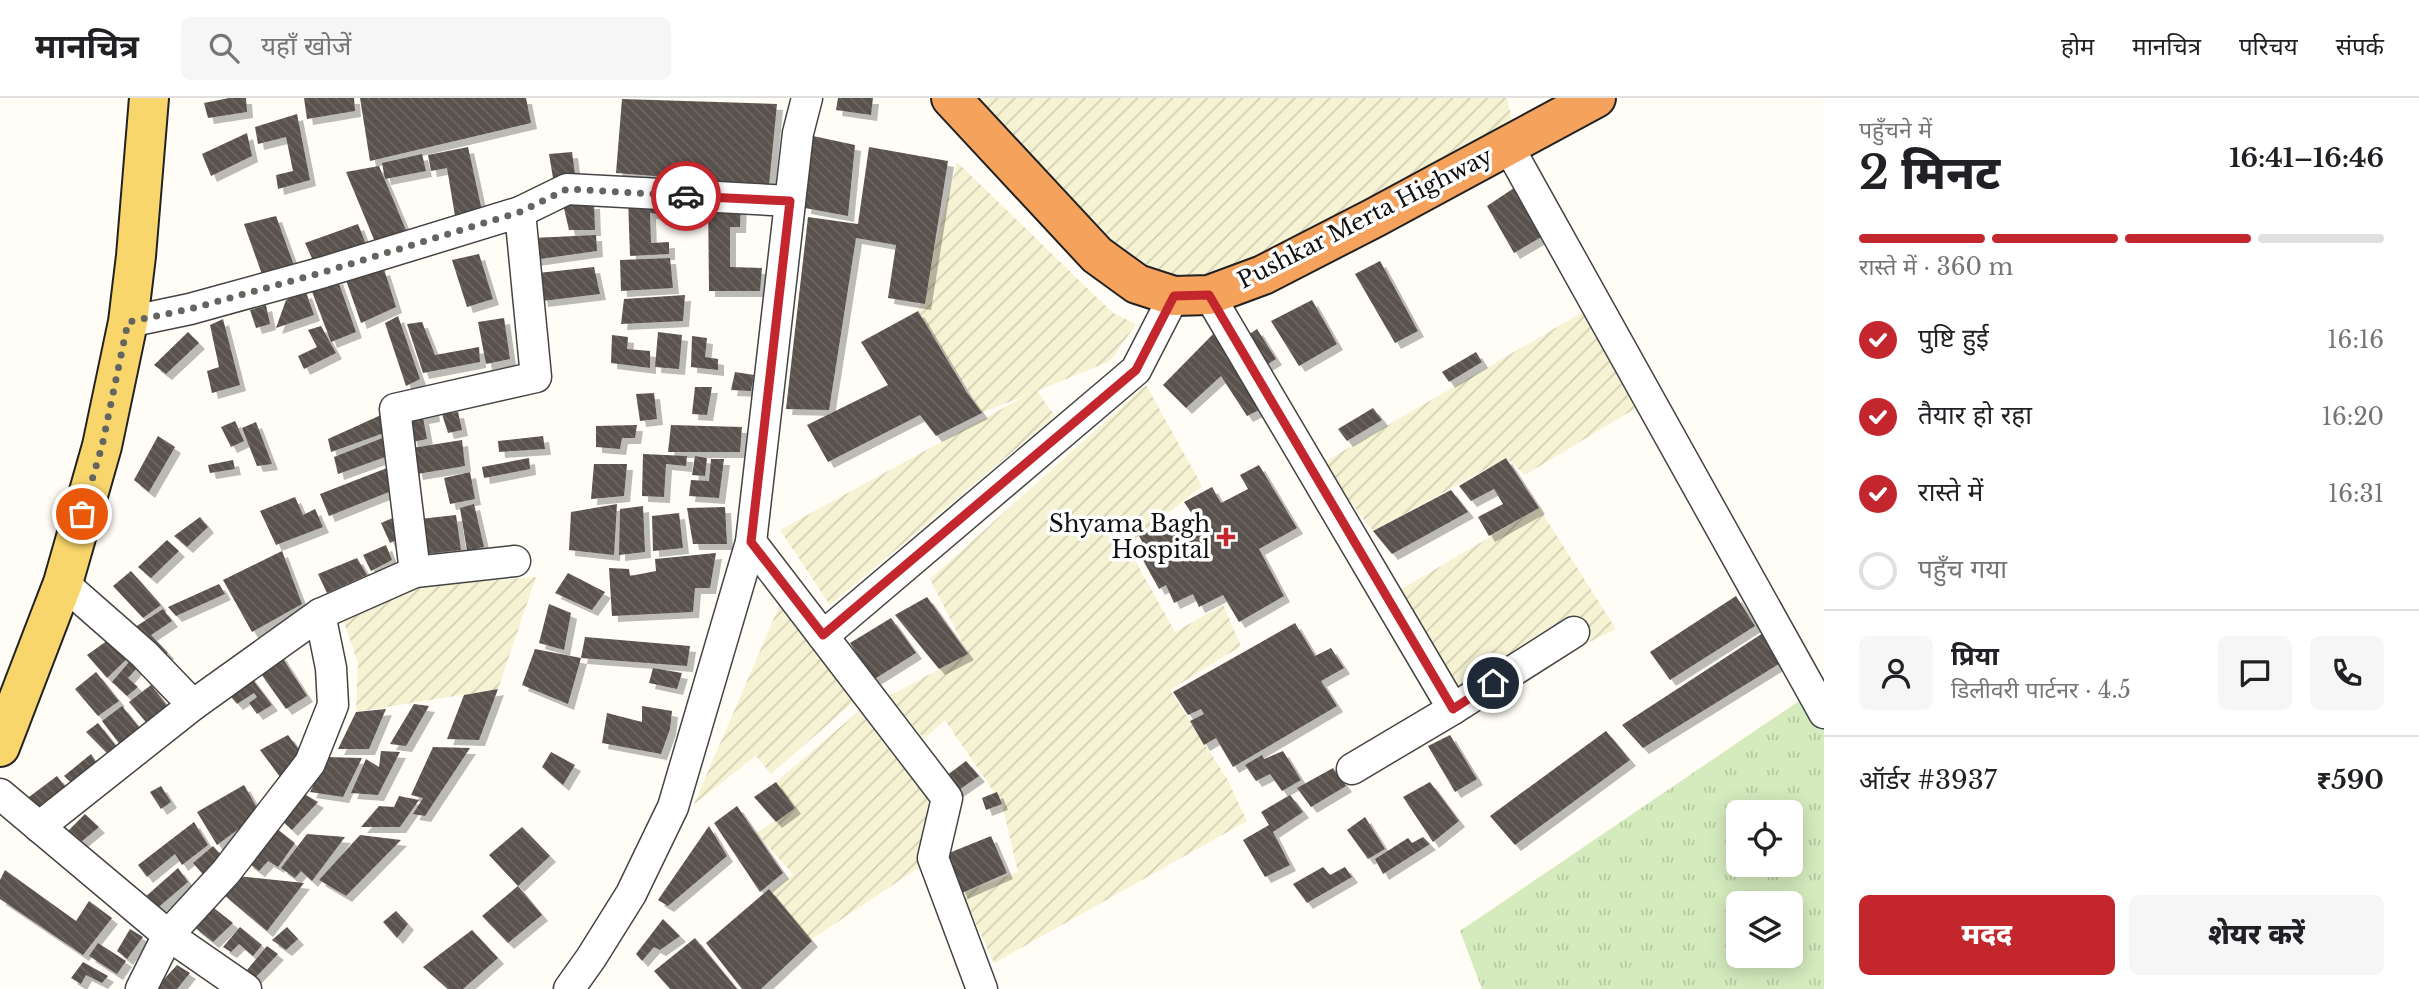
<!DOCTYPE html>
<html lang="hi">
<head>
<meta charset="utf-8">
<style>
	body { margin:0; font-family:"Libre Baskerville","Noto Sans Devanagari",serif; background:#f6f6f6; color:#202124; height:100vh; display:flex; flex-direction:column; font-size:26px; white-space:nowrap }
	* { box-sizing:border-box; margin:0 }
	p { font-size:23px; color:#757577 }
	.icon { flex:none; width:38px; height:38px; fill:none; stroke:currentColor; stroke-width:2; stroke-linecap:round; stroke-linejoin:round }
	.map { position:relative; flex:1; overflow:hidden }
	.side { display:flex; flex-direction:column; background:#fff; width:595px }
	.side>* { flex:none }
	.buttons { position:absolute; left:1726px; top:702px; display:grid; gap:14px }
	.buttons a { display:grid; place-items:center; width:77px; height:77px; border-radius:10px; background:#fff; box-shadow:0 4px 18px #0003; font-size:35px }
	.pin { position:absolute; display:grid; place-items:center; width:60px; height:60px; color:#fff; margin:-30px; border:4px solid #fff; border-radius:50%; box-shadow:0 2px 7px #0007 }
	.courier { position:absolute; display:grid; place-items:center; width:70px; height:70px; margin:-35px; border:5px solid #c4262e; border-radius:50%; background:#fff; color:#222; box-shadow:0 2px 9px #0007 }
	.overview em { font-style:normal; font-weight:800 }
	.overview div { display:flex; flex-direction:column-reverse }
	.overview { display:flex; align-items:center; justify-content:space-between; height:119px; padding:0 35px }
	h1 { font-size:46px; font-weight:800; line-height:52px }
	.bar { display:grid; grid-template-columns:repeat(4,1fr); gap:10px 7px; align-content:center; height:84px; padding:0 35px }
	.bar i { height:9px; border-radius:5px; background:#e0e0e0 }
	.bar .active { background:#c4262e }
	.bar p { grid-column:span 4 }
	.line { display:flex; align-items:center; gap:18px; padding:0 35px; border-top:2px solid #e0e0e0 }
	.line div { flex:1 }
	.round { display:grid; place-items:center; flex:none; width:74px; height:74px; border-radius:10px; background:#f6f6f6 }
	ol { padding:0 35px; list-style:none }
	li { display:flex; align-items:center; gap:21px; height:77px }
	li p { margin-inline-start:auto }
	li .icon { padding:7px; border-radius:50%; background:#c4262e; color:#fff; stroke-width:4 }
	li:last-child { color:#757577 }
	li i { width:38px; height:38px; border:4px solid #e0e0e0; border-radius:50% }
	.primary-button { display:flex; gap:14px; margin-top:auto; padding:14px 35px }
	.primary-button a { flex:1; height:80px; border-radius:10px; background:#c4262e; color:#fff; font-size:28px; font-weight:800; line-height:80px; text-align:center }
	.primary-button a+a { background:#f6f6f6; color:#202124 }
	header { display:flex; align-items:center; gap:42px; box-sizing:border-box; height:98px; padding:0 35px; background:#fff; border-bottom:2px solid #e0e0e0 }
	header strong { font-size:33px }
	nav { display:flex; gap:38px; margin-inline-start:auto; font-size:24px }
	.search { width:490px; height:63px; background:#f6f6f6; display:flex; align-items:center; gap:18px; box-sizing:border-box; padding:0 24px; border-radius:10px; color:#757577; font-size:26px }
	main { display:flex; flex:1; min-height:0 }
	.map>svg:first-child { display:block }
	.farmland { fill:url(#farmland-furrows) }
	.grass { fill:url(#grass-tufts); fill-rule:evenodd }
	.building { fill:url(#building-back-hatch); filter:url(#shadow) }
	.lines { fill:none; stroke-linecap:round; stroke-linejoin:round }
	.street-casing { stroke:#444; stroke-width:33 }
	.primary-casing { stroke:#222; stroke-width:42 }
	.highway-casing { stroke:#222; stroke-width:42 }
	.street { stroke:#fff; stroke-width:30 }
	.primary { stroke:#f9d66b; stroke-width:38 }
	.highway { stroke:#f5a25d; stroke-width:38 }
	.done { stroke:#646461; stroke-width:7; stroke-dasharray:0 12.6 }
	.route { stroke:#c4262e; stroke-width:9 }
	.poi-dot { fill:#c4262e; stroke:#fff; stroke-width:2.5 }
	.labels { text-anchor:middle; dominant-baseline:central; stroke-width:7; stroke-linejoin:round; paint-order:stroke }
	.street-label { font-size:23px; fill:#111; stroke:#fff }
	.poi-label { font-size:23px; fill:#111; stroke:#fff; text-anchor:end }
</style>
</head>
<body>
<header>
<strong>मानचित्र</strong>
<div class="search"><svg class="icon" aria-label="search" viewBox="0 0 24 24"><circle cx="10" cy="10" r="6"/><path d="M15 15l6 6"/></svg>यहाँ खोजें</div>
<nav><a>होम</a><a>मानचित्र</a><a>परिचय</a><a>संपर्क</a></nav>
</header>
<main>
<div class="map">
<svg width="1824" height="891" viewBox="0 0 1824 891">
	<defs>
		<pattern id="farmland-furrows" width="10" height="10" patternUnits="userSpaceOnUse" patternTransform="scale(1.75)"><rect width="10" height="10" fill="#f6f3d4"/><path d="M-1 1l2-2M0 10L10 0M9 11l2-2" fill="none" stroke="#d2cfb5"/></pattern>
		<pattern id="grass-tufts" width="24" height="20" patternUnits="userSpaceOnUse" patternTransform="scale(1.75)"><rect width="24" height="20" fill="#d5ebbd"/><path d="M3 7l-1-3M5 7V3M7 7l1-3M15 17l-1-3M17 17v-4M19 17l1-3" fill="none" stroke="#b6c8a1"/></pattern>
		<pattern id="building-back-hatch" width="6" height="6" patternUnits="userSpaceOnUse" patternTransform="scale(1.75)"><rect width="6" height="6" fill="#5a524d"/><path d="M-1 5l2 2M0 0l6 6M5-1l2 2" fill="none" stroke="#6d6662"/></pattern>
		<filter id="shadow"><feDropShadow dx="6" dy="6" stdDeviation="0" flood-color="#0004"/></filter>
	</defs>
	<rect width="100%" height="100%" fill="#fffdf5"/>
	<!-- farmland -->
	<g class="farmland">
		<path d="M949,0h558l7,31 -337,174z"/>
		<path d="M957,64l156,151 23,11 -26,37 -73,30 18,25 -225,189 -50,-75 247,-135 -45,18 -64,-102z"/>
		<path d="M1583,214l58,93 -116,70 -19,-17 -133,73 -52,-67z"/>
		<path d="M1146,287l56,101 -75,60 48,86 48,-27 18,41 -71,44 57,89 20,42 -253,142 -32,-70 56,-21 -16,-68 -57,-84 -21,19 -35,-43 79,-42 -38,-75z"/>
		<path d="M1539,410l77,121 -163,80 -58,-116z"/>
		<path d="M536,479l-38,112 -142,23 2,-50 -15,-42 75,-34z"/>
		<path d="M787,490l79,103 -95,83 -15,-18 -62,48z"/>
		<path d="M872,602l75,98 -14,60 -127,85 -45,-43 32,-26 -37,-41 38,-25 -18,-26z"/>
	</g>
	<!-- grass -->
	<path class="grass" d="M1824,586v305h-342l-22,-58zM1738,714h52v52h-52zM1738,805h52v53h-52z"/>
	<!-- building -->
	<g class="building">
		<path d="M229,0h17l1,14 -39,6 -4,-15z"/>
		<path d="M304,0h50l1,13 -48,8z"/>
		<path d="M360,0h166l5,25 -161,38z"/>
		<path d="M838,0h35l-2,17 -35,-5z"/>
		<path d="M622,1l155,5 -8,81 -153,-12z"/>
		<path d="M297,16l13,66 -32,9 -2,-14 17,-4 -7,-34 -28,7 -3,-17z"/>
		<path d="M247,35l5,23 -41,20 -9,-22z"/>
		<path d="M813,38l42,9 -7,71 -43,-8z"/>
		<path d="M468,49l14,64 -27,5 -8,-48 -16,3 -3,-16z"/>
		<path d="M869,49l79,14 -23,143 -37,-6 8,-53 -40,-7 -27,172 -43,-1 22,-192 50,7z"/>
		<path d="M572,54l3,22 -22,4 -4,-24z"/>
		<path d="M422,56l4,17 -41,8 -3,-16z"/>
		<path d="M379,68l29,69 -33,7 -29,-70z"/>
		<path d="M1514,90l29,48 -29,17 -27,-47z"/>
		<path d="M708,99l33,1 -1,29h-10v40l32,1 -2,23h-51z"/>
		<path d="M628,100l40,3 -1,14 -17,-2 1,30 18,-1v12l-39,2z"/>
		<path d="M594,105l1,27h-26l-6,-26z"/>
		<path d="M276,118l20,55 -32,9 -20,-56z"/>
		<path d="M358,126l9,23 -52,18 -10,-22z"/>
		<path d="M596,137l1,16 -64,9 -1,-22z"/>
		<path d="M479,156l14,45 -26,8 -15,-47z"/>
		<path d="M670,160l3,30 -52,3 -1,-31z"/>
		<path d="M1380,163l38,70 -23,12 -40,-69z"/>
		<path d="M594,169l6,27 -58,7 -4,-28z"/>
		<path d="M384,171l12,38 -35,16 -15,-43z"/>
		<path d="M337,180l19,54 -25,10 -20,-53z"/>
		<path d="M306,194l8,23 -38,13 10,-28z"/>
		<path d="M685,197l-2,26 -62,3 3,-25z"/>
		<path d="M1312,202l25,44 -38,22 -28,-45z"/>
		<path d="M266,207l4,19 -14,4 -6,-18z"/>
		<path d="M918,213l48,80 16,22 -46,23 -16,-21 -92,47 -21,-37 81,-40 -27,-43z"/>
		<path d="M398,218l22,63 -14,7 -21,-63z"/>
		<path d="M504,220l6,41 -24,5 -8,-42z"/>
		<path d="M223,221l17,66 -28,8 -5,-22 12,-4 -9,-42z"/>
		<path d="M422,224l13,33 44,-8 1,15 -57,11 -16,-49z"/>
		<path d="M321,228l15,27 -32,16 -6,-13 19,-9 -9,-17z"/>
		<path d="M1218,231l43,80 -14,7 -26,-40 -35,32 -23,-23z"/>
		<path d="M1257,231l19,30 -13,8 -18,-30z"/>
		<path d="M188,234l11,11 -33,31 -12,-9z"/>
		<path d="M658,234l24,3 -3,34 -24,-2z"/>
		<path d="M612,237l16,2 -1,12 23,2v17l-39,-5z"/>
		<path d="M692,238l15,2 -2,19 13,2v11l-27,-3z"/>
		<path d="M1476,254l6,10 -33,20 -7,-10z"/>
		<path d="M735,274l19,3 -3,16 -20,-1z"/>
		<path d="M695,289h17l-5,28 -15,-1z"/>
		<path d="M654,295l3,26 -17,2 -4,-27z"/>
		<path d="M433,310l1,8 -11,2 4,21 -15,3 -7,-30z"/>
		<path d="M1373,310l9,12 -35,21 -9,-12z"/>
		<path d="M458,314l4,18 -14,3 -6,-19z"/>
		<path d="M381,317l3,18 -53,19 -3,-13z"/>
		<path d="M235,323l9,20 -13,6 -10,-20z"/>
		<path d="M256,324l16,42 -15,2 -15,-38z"/>
		<path d="M637,327l-2,13h-13l-2,11 -24,-2v-21z"/>
		<path d="M671,327l71,2 -2,25h-72z"/>
		<path d="M158,338l17,11 -26,45 -15,-12z"/>
		<path d="M543,338l2,13 -46,3 -1,-11z"/>
		<path d="M385,339l3,19 -50,18 -4,-17z"/>
		<path d="M462,342l3,26 -48,8 -5,-26z"/>
		<path d="M643,356l44,2 -1,10 -20,-2 -2,33 -22,-1z"/>
		<path d="M695,358l12,2 -2,18 -13,-1z"/>
		<path d="M529,360l1,11 -46,9 -2,-11z"/>
		<path d="M1506,360l33,50 -50,28 -11,-19 25,-13 -9,-15 -23,12 -12,-15z"/>
		<path d="M711,361h13l-5,39 -30,-2 2,-16 18,1z"/>
		<path d="M233,362l2,9 -25,4 -2,-8z"/>
		<path d="M594,366h33l-3,32 -33,3z"/>
		<path d="M1259,367l38,63 -38,21 25,47 -45,26 -16,-27 -24,12 -6,-13 -19,9 -8,-18 -7,4 -16,-29 7,-4 -11,-20 21,-11 7,8 27,-16 -10,-15 28,-15 9,16 27,-14 -8,-14z"/>
		<path d="M387,370l2,24 -60,24 -9,-22z"/>
		<path d="M470,374l5,27 -25,5 -6,-26z"/>
		<path d="M1451,392l17,22 -76,42 -19,-23z"/>
		<path d="M295,399l8,18 12,-6 8,18 -47,18 -16,-34z"/>
		<path d="M474,406l10,43 -17,4 -7,-43z"/>
		<path d="M617,406l-3,51 -45,-5 2,-38z"/>
		<path d="M643,408l2,46 -26,3 1,-46z"/>
		<path d="M725,409l2,37h-34l-6,-36z"/>
		<path d="M679,415l4,35 -30,3 -1,-35z"/>
		<path d="M456,417l5,35 -34,4 -7,-35z"/>
		<path d="M200,419l8,10 -21,20 -13,-11z"/>
		<path d="M395,419l7,20 -12,6 -9,-20z"/>
		<path d="M167,442l12,11 -28,27 -13,-11z"/>
		<path d="M386,447l6,15 -21,11 -8,-16z"/>
		<path d="M282,453l20,53 -50,28 -29,-52z"/>
		<path d="M716,455l-6,35h-15l-2,24 -81,4 -3,-48 20,1 1,7 26,-5 -1,-12z"/>
		<path d="M357,460l10,17 -40,18 -9,-19z"/>
		<path d="M131,473l30,34 -18,13 -30,-32z"/>
		<path d="M568,475l37,19 -13,18 -37,-17z"/>
		<path d="M219,486l6,10 -49,22 -8,-9z"/>
		<path d="M1736,498l19,30 -85,54 -20,-28z"/>
		<path d="M927,499l41,57 -29,15 -44,-54z"/>
		<path d="M549,506l22,9 -7,37 -25,-7z"/>
		<path d="M163,511l9,12 -21,14 17,18 -10,7 -26,-31z"/>
		<path d="M891,520l25,35 -43,27 -23,-37z"/>
		<path d="M1295,525l20,33 16,-8 13,20 -23,13 16,25 -104,61 -17,-29 -12,7 -14,-24 14,-7 -3,-5 -13,6 -15,-23z"/>
		<path d="M118,535l13,22 -24,23 -20,-23z"/>
		<path d="M1763,535l24,26 -144,89 -21,-23z"/>
		<path d="M585,539l105,9 -3,20 -106,-8z"/>
		<path d="M535,551l46,9 -13,46 -46,-19z"/>
		<path d="M278,553l29,45 -21,13 -32,-45z"/>
		<path d="M129,564l8,6 -9,10 10,9 -11,9 -15,-14z"/>
		<path d="M653,570l29,5 -5,16 -28,-6z"/>
		<path d="M246,573l26,34 -15,9 -8,-11 8,-6 -3,-4 -17,11 -15,-18z"/>
		<path d="M96,574l23,29 -21,15 -23,-27z"/>
		<path d="M151,587l24,31 -20,17 -26,-31z"/>
		<path d="M498,591l-19,51 -32,-1 17,-44z"/>
		<path d="M414,606l15,2 -23,40 -16,-2z"/>
		<path d="M122,608l24,30 -22,14 -22,-29z"/>
		<path d="M642,608l30,5 -2,18 -9,25 -59,-11 5,-30 35,9z"/>
		<path d="M386,611l-17,40h-31l18,-37z"/>
		<path d="M98,625l25,32 -15,15 -9,-10 8,-7 -21,-21z"/>
		<path d="M1606,633l24,29 -115,85 -25,-29z"/>
		<path d="M288,637l20,27 -25,19 -23,-31z"/>
		<path d="M1450,637l27,44 -22,13 -27,-46z"/>
		<path d="M433,649l37,1 -45,68 -12,-2 10,-16 -12,-3z"/>
		<path d="M381,653l19,1 -22,43 -27,-2 15,-34 13,8z"/>
		<path d="M1283,653l18,29 -19,11 -12,-17 -14,7 -11,-16 17,-10 2,4z"/>
		<path d="M551,654l24,13 -12,20 -21,-18z"/>
		<path d="M91,656l12,18 -24,18 -15,-14z"/>
		<path d="M327,659l35,1 -19,39 -33,-5z"/>
		<path d="M966,663l13,15 -23,16 -14,-13z"/>
		<path d="M1333,670l13,18 -35,21 -14,-19z"/>
		<path d="M57,678l16,21 -28,24 -20,-21z"/>
		<path d="M776,684l19,26 -19,14 -22,-25z"/>
		<path d="M1430,684l29,39 -26,21 -30,-45z"/>
		<path d="M244,687l16,28 -43,32 -20,-33z"/>
		<path d="M161,688l10,16 -10,7 -11,-17z"/>
		<path d="M299,693l19,11 -26,28 -12,-11z"/>
		<path d="M997,694l5,12 -16,6 -4,-12z"/>
		<path d="M1290,697l13,17 -30,20 17,33 -25,12 -22,-37 26,-15 -8,-13z"/>
		<path d="M399,698l20,4 -19,27h-39l18,-21 15,1z"/>
		<path d="M737,708l46,67 -23,19 -46,-69z"/>
		<path d="M85,716l14,13 -24,20 -11,-12z"/>
		<path d="M1365,719l20,32 -17,10 -21,-29z"/>
		<path d="M194,724l14,23 -26,20 -7,-11 -28,23 -9,-12z"/>
		<path d="M272,727l23,18 -17,24 -10,-6 -9,10 -12,-9z"/>
		<path d="M709,728l18,30 -59,50 -10,-6z"/>
		<path d="M522,729l28,29 -32,30 24,29 -34,28 -26,-27 36,-30 -29,-31z"/>
		<path d="M307,736l38,3 -33,44 -11,-10 -6,7 -14,-10z"/>
		<path d="M360,737l41,5 -55,56 -27,-16z"/>
		<path d="M991,738l16,37 -45,20 -18,-38z"/>
		<path d="M1423,739l7,7 -47,30 -8,-15 33,-21 4,5z"/>
		<path d="M213,748l13,14 -18,20 -15,-17z"/>
		<path d="M1323,769l7,8 15,-8 7,10 -45,26 -14,-19z"/>
		<path d="M178,770l10,14 -34,29 -10,-13z"/>
		<path d="M5,772l71,51 13,-20 23,17 -29,37 -83,-56v-19z"/>
		<path d="M237,778l67,7 -37,48 -44,-37z"/>
		<path d="M769,791l43,52 -51,48h-19l-36,-46z"/>
		<path d="M210,807l23,18 -20,19 -20,-16z"/>
		<path d="M396,813l12,13 -11,14 -14,-16z"/>
		<path d="M663,821l17,17 -20,14 -6,-3 -12,14 -6,-7z"/>
		<path d="M240,829l22,18 -9,11 -14,-12 -8,8 -8,-5z"/>
		<path d="M287,829l11,12 -12,11 -14,-10z"/>
		<path d="M130,831l13,8 -16,22 -10,-8z"/>
		<path d="M472,832l26,28 -35,31h-15l-25,-22z"/>
		<path d="M695,840l42,51h-67l-16,-18z"/>
		<path d="M98,845l28,18 -9,13 -28,-18z"/>
		<path d="M267,848l11,8 -23,24 -8,-8z"/>
		<path d="M83,864l25,14 -6,7 -16,-8 -5,9 -10,-6z"/>
		<path d="M177,867l13,8 -13,16h-22z"/>
	</g>
	<g class="lines">
		<!-- street casing -->
		<g class="street-casing">
			<g id="street">
				<path d="M1508,48l316,567"/>
				<path d="M1209,197l244,414"/>
				<path d="M128,224l62,-13 134,-37 196,-60 47,-23 223,12"/>
				<path d="M751,444l196,256 -14,60 49,131"/>
				<path d="M415,474l-20,-163 141,-32 -16,-165"/>
				<path d="M63,485l81,71 49,51 127,-91 95,-42 100,-11"/>
				<path d="M823,538l313,-266 38,-74"/>
				<path d="M1352,671l101,-60 121,-77"/>
				<path d="M0,696l168,141 78,54"/>
				<path d="M39,729l154,-122"/>
				<path d="M141,891l27,-54 58,-63 84,-109 23,-58 -2,-37 -11,-54"/>
				<path d="M569,891l22,-31 40,-64 42,-87 78,-265 47,-409 9,-35"/>
			</g>
		</g>
		<!-- primary casing -->
		<g class="primary-casing">
			<path id="primary" d="M0,649l63,-164 39,-137 26,-124 8,-66 13,-158"/>
		</g>
		<!-- highway casing -->
		<g class="highway-casing">
			<path id="highway" d="M951,0l146,157 40,29 37,12 35,-1 54,-20 111,-57 222,-120"/>
		</g>
		<!-- street -->
		<use href="#street" class="street"/>
		<!-- primary -->
		<use href="#primary" class="primary"/>
		<!-- highway -->
		<use href="#highway" class="highway"/>
	</g>
	<g class="lines">
		<!-- done -->
		<path class="done" d="M82,416l20,-68 26,-124 62,-13 134,-37 196,-60 47,-23 119,7"/>
		<!-- route -->
		<path class="route" d="M686,98l104,5 -39,341 72,93 313,-265 38,-74 35,-1 244,414 40,-26"/>
	</g>
	<!-- markers -->
	<path class="poi-dot" d="M1222.5 428.5h7v7h7v7h-7v7h-7v-7h-7v-7h7z"/>
	<g class="labels">
		<!-- street labels -->
		<g class="street-label">
			<text transform="translate(1365 120) rotate(-27)">Pushkar Merta Highway</text>
		</g>
		<!-- poi labels -->
		<g class="poi-label">
			<text x="1210" y="426">Shyama Bagh<tspan x="1210" dy="26">Hospital</tspan></text>
		</g>
	</g>
</svg>
<div class="buttons">
<a><svg class="icon" aria-label="locate" viewBox="0 0 24 24"><circle cx="12" cy="12" r="6"/><path d="M12 2v4M12 18v4M2 12h4M18 12h4"/></svg></a>
<a><svg class="icon" aria-label="layers" viewBox="0 0 24 24"><path d="M12 4l9 5-9 5-9-5zM3 14l9 5 9-5"/></svg></a>
</div>
<div class="pin" style="left:82px;top:416px;background:#ea580c"><svg class="icon" aria-label="bag" viewBox="0 0 24 24"><path d="M5 8h14l-1 12H6zM9 8a3 3 0 0 1 6 0"/></svg></div>
<div class="pin" style="left:1493px;top:585px;background:#1f2937"><svg class="icon" aria-label="home" viewBox="0 0 24 24"><path d="M3 11l9-7 9 7M6 9v11h12V9"/></svg></div>
<div class="courier" style="left:686px;top:98px"><svg class="icon" aria-label="car" viewBox="0 0 24 24"><path d="M5 17H2v-5l4-1 3-4h7l3 4 3 1v5h-3M9 17h6M6 11h13"/><circle cx="7" cy="17" r="2"/><circle cx="17" cy="17" r="2"/></svg></div>
</div>
<section class="side">
<div class="overview"><div><h1>2 मिनट</h1><p>पहुँचने में</p></div><em>16:41–16:46</em></div>
<div class="bar"><i class="active"></i><i class="active"></i><i class="active"></i><i></i><p>रास्ते में · 360 m</p></div>
<ol>
<li><svg class="icon" aria-label="check" viewBox="0 0 24 24"><path d="M5 12l5 5 9-10"/></svg>पुष्टि हुई<p>16:16</p></li>
<li><svg class="icon" aria-label="check" viewBox="0 0 24 24"><path d="M5 12l5 5 9-10"/></svg>तैयार हो रहा<p>16:20</p></li>
<li><svg class="icon" aria-label="check" viewBox="0 0 24 24"><path d="M5 12l5 5 9-10"/></svg>रास्ते में<p>16:31</p></li>
<li><i></i>पहुँच गया</li>
</ol>
<div class="line" style="height:126px"><a class="round"><svg class="icon" aria-label="person" viewBox="0 0 24 24"><circle cx="12" cy="8" r="4"/><path d="M4 21q1-7 8-7t8 7"/></svg></a><div><b>प्रिया</b><p>डिलीवरी पार्टनर · 4.5</p></div><a class="round"><svg class="icon" aria-label="chat" viewBox="0 0 24 24"><path d="M4 5h16v11H9l-5 4z"/></svg></a><a class="round"><svg class="icon" aria-label="phone" viewBox="0 0 24 24"><path d="M5 4h4l2 5-3 2q2 4 5 5l2-3 5 2v4C11 20 4 13 5 4z"/></svg></a></div>
<div class="line" style="height:91px"><div>ऑर्डर #3937</div><b>₹590</b></div>
<div class="primary-button"><a>मदद</a><a>शेयर करें</a></div>
</section>
</main>
</body>
</html>
